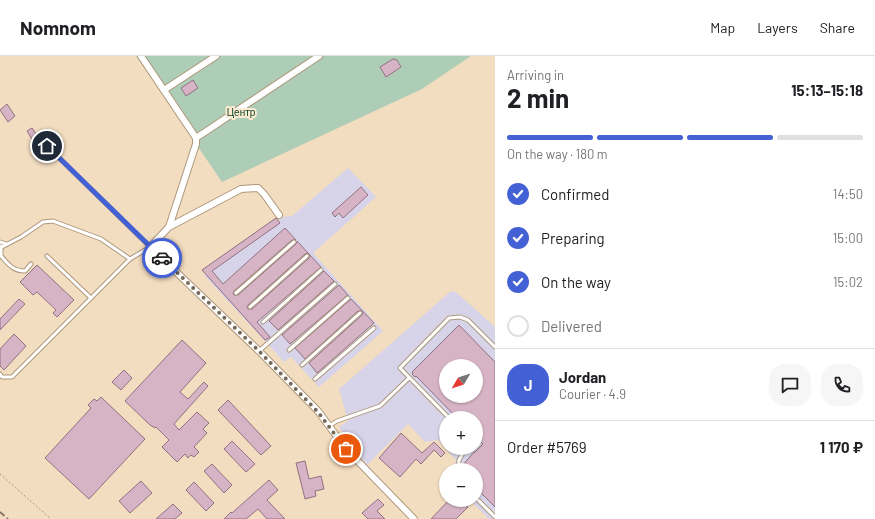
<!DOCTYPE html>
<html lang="en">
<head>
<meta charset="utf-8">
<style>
	body { margin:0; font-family:Barlow,sans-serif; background:#f6f6f6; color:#202124; height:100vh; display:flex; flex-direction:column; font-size:15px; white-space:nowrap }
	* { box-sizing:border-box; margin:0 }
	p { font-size:13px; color:#757577 }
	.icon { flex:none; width:22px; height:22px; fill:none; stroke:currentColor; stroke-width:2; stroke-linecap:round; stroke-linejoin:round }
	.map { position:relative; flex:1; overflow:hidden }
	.sheet { display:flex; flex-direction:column; background:#fff; width:380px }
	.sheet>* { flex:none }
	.needle { width:26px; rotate:231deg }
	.buttons { position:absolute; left:439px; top:303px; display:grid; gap:8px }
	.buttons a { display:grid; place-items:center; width:44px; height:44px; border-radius:50%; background:#fff; box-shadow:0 1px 3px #0004; font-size:20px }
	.pin { position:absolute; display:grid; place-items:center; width:34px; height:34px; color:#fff; margin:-17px; border:2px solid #fff; border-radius:50%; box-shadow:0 1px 4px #0007 }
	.courier { position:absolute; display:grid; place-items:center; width:40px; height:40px; margin:-20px; border:3px solid #4361d4; border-radius:50%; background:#fff; color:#222; box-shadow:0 1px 5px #0007 }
	.head em { font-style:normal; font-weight:700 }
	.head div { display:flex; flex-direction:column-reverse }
	.head { display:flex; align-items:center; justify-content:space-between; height:68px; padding:0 12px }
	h1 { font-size:26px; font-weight:700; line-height:30px }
	.bar { display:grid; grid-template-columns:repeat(4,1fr); gap:6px 4px; align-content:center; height:48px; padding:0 12px }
	.bar i { height:5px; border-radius:3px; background:#e0e0e0 }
	.bar .on { background:#4361d4 }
	.bar p { grid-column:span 4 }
	.line { display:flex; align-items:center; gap:10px; padding:0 12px; border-top:1px solid #e0e0e0 }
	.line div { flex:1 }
	.round { display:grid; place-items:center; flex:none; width:42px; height:42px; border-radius:16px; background:#f6f6f6 }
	ol { padding:0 12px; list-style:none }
	li { display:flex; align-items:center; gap:12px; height:44px }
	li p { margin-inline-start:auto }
	li .icon { padding:4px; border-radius:50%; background:#4361d4; color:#fff; stroke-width:4 }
	li:last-child { color:#757577 }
	li i { width:22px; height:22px; border:2px solid #e0e0e0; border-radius:50% }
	header { display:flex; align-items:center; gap:24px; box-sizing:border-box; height:56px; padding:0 20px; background:#fff; border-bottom:1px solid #e0e0e0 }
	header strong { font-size:19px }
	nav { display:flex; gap:22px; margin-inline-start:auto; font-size:14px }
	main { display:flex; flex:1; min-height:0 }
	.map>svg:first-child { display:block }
	.industrial { fill:#d7d4e9; fill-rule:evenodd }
	.green { fill:#adcdb6 }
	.building { fill:#d7b4c5; stroke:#917181; fill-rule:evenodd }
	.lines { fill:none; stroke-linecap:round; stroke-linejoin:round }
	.service-casing { stroke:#ad987c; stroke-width:5 }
	.minor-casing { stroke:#ad987c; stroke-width:8 }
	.path { stroke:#aa9982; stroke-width:1; stroke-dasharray:2 2; stroke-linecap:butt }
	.service { stroke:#fff; stroke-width:3 }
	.minor { stroke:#fff; stroke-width:6 }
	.rail { stroke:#857764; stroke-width:2; stroke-dasharray:6 3; stroke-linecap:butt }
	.done { stroke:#766957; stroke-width:4; stroke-dasharray:0 7.2 }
	.route { stroke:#4361d4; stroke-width:5 }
	.labels { text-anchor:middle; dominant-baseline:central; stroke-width:4; stroke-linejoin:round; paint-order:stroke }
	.park-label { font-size:10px; fill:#084727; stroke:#fdebd3 }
</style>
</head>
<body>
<header>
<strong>Nomnom</strong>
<nav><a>Map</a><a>Layers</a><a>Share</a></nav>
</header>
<main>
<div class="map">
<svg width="495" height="463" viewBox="0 0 495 463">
	<rect width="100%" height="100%" fill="#f3ddc0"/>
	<!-- industrial -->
	<g class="industrial">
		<path d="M348,112l28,29 -63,56 70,78 -64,56 -28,-30 -7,5 -79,-86v-8l78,-51 9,-1z"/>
		<path d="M451,235l5,1 39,35v192h-6l-19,-19h6v-30h-23l3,-10 -18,-20 -13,2 -17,-18 -41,41 -28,-38 9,-6 -9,-32zM446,310h30v30h-30zM446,362h30v30h-30z"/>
	</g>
	<!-- green -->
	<path class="green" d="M136,0h335l-49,33 -200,93z"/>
	<!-- building -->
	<g class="building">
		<path d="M393,3l4,1 4,7 -15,10 -6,-10z"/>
		<path d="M193,24l5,8 -12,8 -5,-8z"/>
		<path d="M7,48l8,12 -7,6 -8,-12z"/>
		<path d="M32,72l8,12 -5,4 -8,-13z"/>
		<path d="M361,131l7,8 -25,23 -4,-5 -4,4 -3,-4z"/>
		<path d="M276,162l4,5 -68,48 11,13 62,-56 11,12h-4l-58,51 -1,2 1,2h4l58,-51 1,-3 24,26 -64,55 13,15 -5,3 -63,-70zM308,197l2,3 -1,2 -57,51h-4l-1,-2 1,-2 57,-51z"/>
		<path d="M37,209l37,35 -17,17 -4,-4 3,-3 -19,-18 -4,3 -13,-13z"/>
		<path d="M324,215l10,10 -56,49 -9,-9z"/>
		<path d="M339,229l9,10 -58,49 -8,-9z"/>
		<path d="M19,243l6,5 -25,26v-11z"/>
		<path d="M351,243l23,24 -57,50 -8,-10 53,-48 1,-2 -1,-2h-4l-53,48 -10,-11z"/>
		<path d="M459,269l36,37v145l-19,-19v-18h-10l-4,-4 12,-14h1l8,-8 -7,-7v-19h-19l-41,-42 -1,1 -3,-3 1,-1 -1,-1zM446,310h30v30h-30z"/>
		<path d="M14,278l12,12 -22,24 -4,-4v-17z"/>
		<path d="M182,284l24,23 -26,29 8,7 16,-17 4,4 -34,38 5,6 18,-18 12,11 -6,6 4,4 -13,14 5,5 -5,5 -3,-2 -3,3 -3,-4 -8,8 -15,-15 7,-7 -13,-13 -1,1 -5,-3 -25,-24z"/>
		<path d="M124,314l8,8 -11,12 -9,-8z"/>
		<path d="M101,341l44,42 -56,60 -44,-41 46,-50 -3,-3 6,-6 3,2z"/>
		<path d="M228,344l43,46 -10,9 -43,-45z"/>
		<path d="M401,377l21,20 12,-11 11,11 -4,4 -7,-7 -13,14 -5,-5 -16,18 -21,-19z"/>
		<path d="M232,385l23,23 -9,8 -22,-23z"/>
		<path d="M305,405l4,18 12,-3 3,13 -9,2 1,5 -11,3 -9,-36z"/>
		<path d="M212,408l20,21 -8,8 -20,-22z"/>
		<path d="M269,424l9,10 -11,10 18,19h-18l-9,-10 -12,10h-22l7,-7 1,1z"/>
		<path d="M141,425l11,12 -22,20 -11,-12z"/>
		<path d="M194,426l20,21 -8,8 -20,-21z"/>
		<path d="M378,443l6,6 -7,6 8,8h-17l-6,-6z"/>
		<path d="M449,444h11l8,7 -12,12h-25z"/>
		<path d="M173,448l9,9 -7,6h-19z"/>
	</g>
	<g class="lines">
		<!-- service casing -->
		<g class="service-casing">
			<g id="service">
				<path d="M0,186l6,2"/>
				<path d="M1,190v10c8,9 12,15 24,15l6,-7"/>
				<path d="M0,192l21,-11 22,-15 10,-1 48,18 29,20"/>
				<path d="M47,200l44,42"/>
				<path d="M236,237l58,-51"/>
				<path d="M250,251l57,-51"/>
				<path d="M263,266l58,-52"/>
				<path d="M289,294l59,-52"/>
				<path d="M259,295l76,-67"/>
				<path d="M302,309l58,-52"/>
				<path d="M0,318l2,3h10l118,-118 20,-12 -103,-101"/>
				<path d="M315,323l59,-51"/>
				<path d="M449,362l-49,-50 49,-50 11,-1 8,3 27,27"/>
				<path d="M329,370l8,-5 43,-15 29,-28"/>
				<path d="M458,414l1,-10 7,-12"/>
				<path d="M476,442l19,19"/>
			</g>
		</g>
		<!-- minor casing -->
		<g class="minor-casing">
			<g id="minor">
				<path d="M141,0l55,82v6l-27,83 -19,20 109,104 59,60 28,38 68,70"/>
				<path d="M164,34l52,-34"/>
				<path d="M196,82l123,-82"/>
				<path d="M169,171l72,-38 17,-1 6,6 15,21"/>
			</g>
		</g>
		<!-- path -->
		<path class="path" d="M0,418l51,45"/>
		<!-- service -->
		<use href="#service" class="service"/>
		<!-- minor -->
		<use href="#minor" class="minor"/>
		<!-- rail -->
		<path class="rail" d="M0,456l8,7"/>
	</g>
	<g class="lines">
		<!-- done -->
		<path class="done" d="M162,202l97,93 59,61 28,37"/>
		<!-- route -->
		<path class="route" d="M47,90l115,112"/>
	</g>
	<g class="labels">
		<!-- park labels -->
		<g class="park-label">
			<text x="241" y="56">Центр</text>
		</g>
	</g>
</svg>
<div class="buttons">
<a><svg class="needle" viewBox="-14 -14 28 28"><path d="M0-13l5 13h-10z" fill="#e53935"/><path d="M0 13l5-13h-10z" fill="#757577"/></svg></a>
<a>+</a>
<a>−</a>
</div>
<div class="pin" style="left:346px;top:393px;background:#ea580c"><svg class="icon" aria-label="bag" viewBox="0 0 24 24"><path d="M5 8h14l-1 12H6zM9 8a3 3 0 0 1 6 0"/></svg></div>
<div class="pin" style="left:47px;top:90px;background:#1f2937"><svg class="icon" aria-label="home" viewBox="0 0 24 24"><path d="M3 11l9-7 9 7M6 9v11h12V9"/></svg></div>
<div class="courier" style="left:162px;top:202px"><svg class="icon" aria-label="car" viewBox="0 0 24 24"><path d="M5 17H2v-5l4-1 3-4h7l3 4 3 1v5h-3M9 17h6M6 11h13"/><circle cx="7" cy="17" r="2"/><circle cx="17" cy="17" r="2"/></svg></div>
</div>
<section class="sheet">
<div class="head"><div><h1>2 min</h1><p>Arriving in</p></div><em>15:13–15:18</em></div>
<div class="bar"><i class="on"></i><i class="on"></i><i class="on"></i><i></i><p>On the way · 180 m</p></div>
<ol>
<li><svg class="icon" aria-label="check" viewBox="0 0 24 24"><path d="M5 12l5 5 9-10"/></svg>Confirmed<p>14:50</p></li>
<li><svg class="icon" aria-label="check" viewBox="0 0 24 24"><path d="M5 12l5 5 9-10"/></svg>Preparing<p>15:00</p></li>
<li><svg class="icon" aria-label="check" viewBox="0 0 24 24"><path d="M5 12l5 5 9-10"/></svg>On the way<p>15:02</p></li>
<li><i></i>Delivered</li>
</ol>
<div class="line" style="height:72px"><b class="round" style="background:#4361d4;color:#fff">J</b><div><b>Jordan</b><p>Courier · 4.9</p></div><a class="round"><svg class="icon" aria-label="chat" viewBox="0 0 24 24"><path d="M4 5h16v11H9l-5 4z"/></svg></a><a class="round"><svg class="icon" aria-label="phone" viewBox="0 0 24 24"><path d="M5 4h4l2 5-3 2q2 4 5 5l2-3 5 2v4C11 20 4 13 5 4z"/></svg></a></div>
<div class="line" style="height:52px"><div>Order #5769</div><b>1 170 ₽</b></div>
</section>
</main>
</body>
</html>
